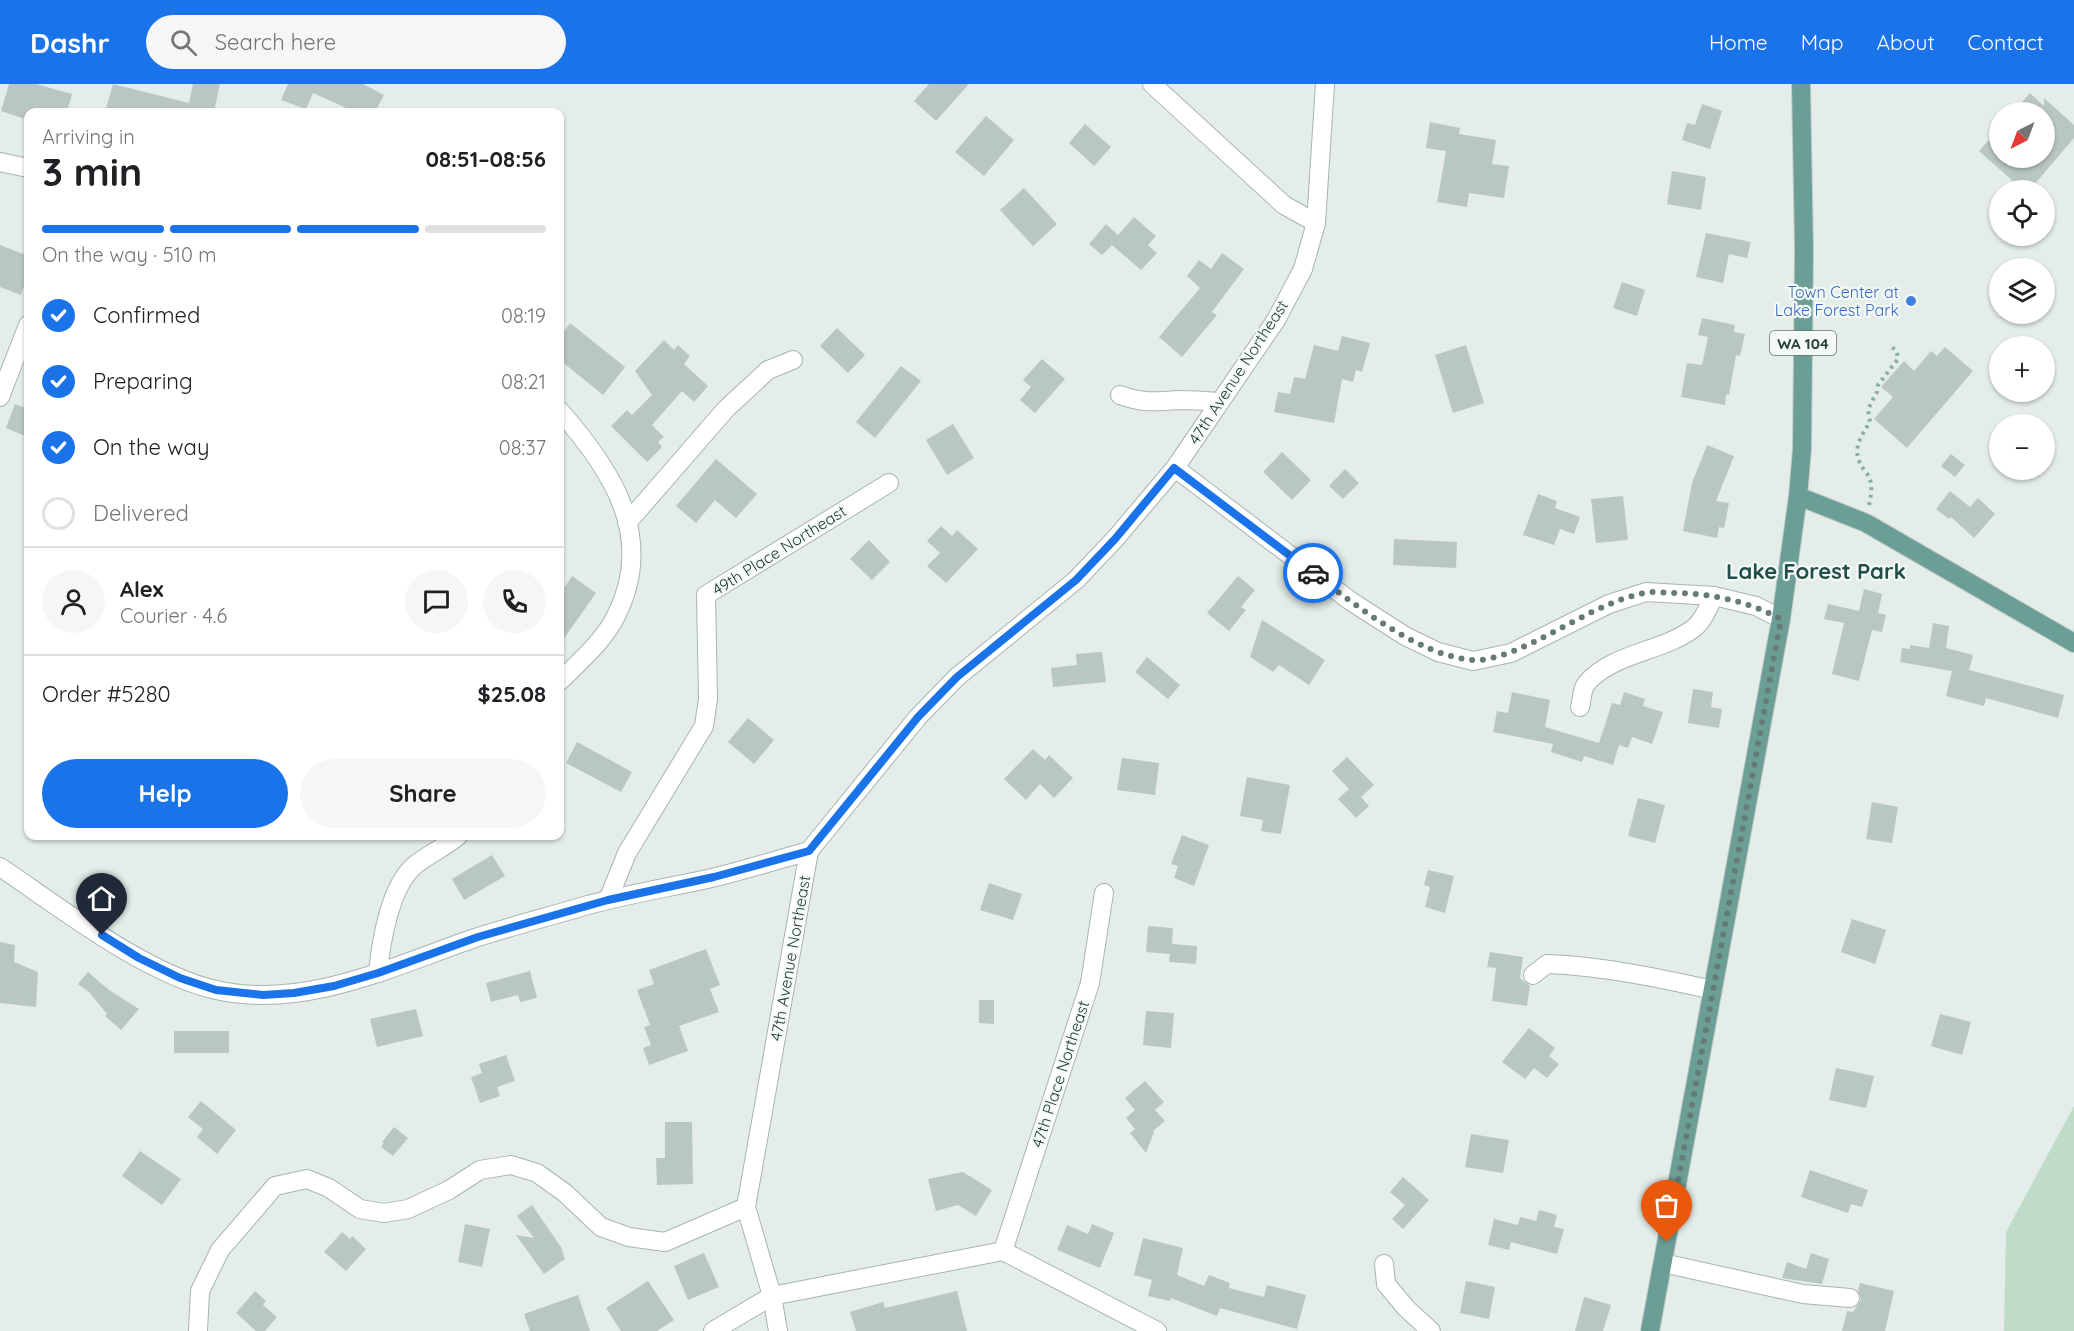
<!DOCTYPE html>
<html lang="en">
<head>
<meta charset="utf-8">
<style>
	body { margin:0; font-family:Quicksand,sans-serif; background:#f6f6f6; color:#202124; height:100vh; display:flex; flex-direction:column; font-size:22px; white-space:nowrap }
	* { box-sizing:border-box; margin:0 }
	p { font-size:20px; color:#757577 }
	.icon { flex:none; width:33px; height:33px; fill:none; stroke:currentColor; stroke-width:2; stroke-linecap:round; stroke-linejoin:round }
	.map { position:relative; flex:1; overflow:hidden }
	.sheet { position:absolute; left:24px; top:24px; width:540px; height:732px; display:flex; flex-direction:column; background:#fff; border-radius:12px; box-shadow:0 2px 4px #0004 }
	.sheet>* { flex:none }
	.needle { width:39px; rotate:222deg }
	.buttons { position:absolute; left:1989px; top:18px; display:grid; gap:12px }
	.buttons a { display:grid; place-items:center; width:66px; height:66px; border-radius:50%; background:#fff; box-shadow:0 2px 4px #0004; font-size:30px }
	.pin { position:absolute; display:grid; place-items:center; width:51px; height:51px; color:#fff; margin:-62px -26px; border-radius:50% 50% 50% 0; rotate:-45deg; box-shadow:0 0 6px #0007 }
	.pin .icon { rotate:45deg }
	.courier { position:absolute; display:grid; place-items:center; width:60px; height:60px; margin:-30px; border:4px solid #1a73e8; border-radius:50%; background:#fff; color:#222; box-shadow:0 2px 8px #0007 }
	.headline em { font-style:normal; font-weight:700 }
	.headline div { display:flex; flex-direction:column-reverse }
	.headline { display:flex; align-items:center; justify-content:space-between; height:102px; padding:0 18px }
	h1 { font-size:39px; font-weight:700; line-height:45px }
	.bar { display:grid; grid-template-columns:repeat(4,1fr); gap:9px 6px; align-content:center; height:72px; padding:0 18px }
	.bar i { height:8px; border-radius:4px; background:#e0e0e0 }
	.bar .selected { background:#1a73e8 }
	.bar p { grid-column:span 4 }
	.line { display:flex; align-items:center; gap:15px; padding:0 18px; border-top:2px solid #e0e0e0 }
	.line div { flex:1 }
	.round { display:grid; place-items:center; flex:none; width:63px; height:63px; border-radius:32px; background:#f6f6f6 }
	ol { padding:0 18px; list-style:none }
	li { display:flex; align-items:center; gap:18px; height:66px }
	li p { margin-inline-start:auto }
	li .icon { padding:6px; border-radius:50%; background:#1a73e8; color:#fff; stroke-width:4 }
	li:last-child { color:#757577 }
	li i { width:33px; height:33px; border:3px solid #e0e0e0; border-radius:50% }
	.action { display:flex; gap:12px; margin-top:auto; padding:12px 18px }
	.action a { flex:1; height:69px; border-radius:36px; background:#1a73e8; color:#fff; font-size:24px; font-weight:700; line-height:69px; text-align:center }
	.action a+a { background:#f6f6f6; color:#202124 }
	header { display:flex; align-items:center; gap:36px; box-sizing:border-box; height:84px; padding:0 30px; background:#1a73e8; color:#fff }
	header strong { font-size:28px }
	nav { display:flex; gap:33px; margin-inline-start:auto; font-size:21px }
	.search { width:420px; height:54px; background:#f6f6f6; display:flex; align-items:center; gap:15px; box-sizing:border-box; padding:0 21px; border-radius:33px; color:#757577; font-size:22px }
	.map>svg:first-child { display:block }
	.green { fill:#bedcc9 }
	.building { fill:#b9c7c3 }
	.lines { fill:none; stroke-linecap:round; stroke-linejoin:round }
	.minor-casing { stroke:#a7b5b0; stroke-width:20 }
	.major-casing { stroke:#c2c9c7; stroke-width:20 }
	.path { stroke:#86aea5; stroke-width:4; stroke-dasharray:3 4.5; stroke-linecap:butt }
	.minor { stroke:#fff; stroke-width:18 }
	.major { stroke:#6b9f96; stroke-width:18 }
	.done { stroke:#677b76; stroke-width:6; stroke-dasharray:0 10.8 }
	.route { stroke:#1a73e8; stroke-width:8 }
	.shop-dot { fill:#3f7fe0; stroke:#f4f9f7; stroke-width:2 }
	.labels { text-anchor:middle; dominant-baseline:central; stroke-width:4.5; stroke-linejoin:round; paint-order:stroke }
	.shield { fill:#f4f9f7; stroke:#627571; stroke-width:1.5 }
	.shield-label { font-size:15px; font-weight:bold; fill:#243d38 }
	.shop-label { font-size:16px; fill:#366cbe; stroke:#f4f9f7; text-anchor:end }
	.street-label { font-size:16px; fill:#243d38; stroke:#f4f9f7 }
	.district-label { font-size:22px; font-weight:bold; fill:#214e47; stroke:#f4f9f7 }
</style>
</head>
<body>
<header>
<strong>Dashr</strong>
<div class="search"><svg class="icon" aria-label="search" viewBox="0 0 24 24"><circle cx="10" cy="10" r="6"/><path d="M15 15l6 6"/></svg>Search here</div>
<nav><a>Home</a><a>Map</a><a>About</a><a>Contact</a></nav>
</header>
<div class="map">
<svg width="2074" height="1247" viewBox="0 0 2074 1247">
	<rect width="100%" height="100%" fill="#e4ede9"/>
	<!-- green -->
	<path class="green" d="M2074,1022v225h-70l2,-99z"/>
	<!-- building -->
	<g class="building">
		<path d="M9,0h27l36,10 -5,18h-39v8l-27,-9z"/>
		<path d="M113,0l76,19 4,-19h27l-6,28h-109z"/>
		<path d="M288,0h75l21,11 -9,17h-20l-42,-19 -7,16 -25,-9z"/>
		<path d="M929,0h40l-33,37 -22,-20z"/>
		<path d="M2030,9l14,13v-8l30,27v13l-41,48 -4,-4 -6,8 -44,-39 21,-23v30h44v-46h-31z"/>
		<path d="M1702,20l20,7 -12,38 -28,-9 5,-17 8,2z"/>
		<path d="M986,32l28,24 -30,36 -29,-24z"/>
		<path d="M1430,38l30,6 -1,6 37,6 -4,24 17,2 -5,32 -35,-5 -2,14 -30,-5 9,-51 -20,-3z"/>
		<path d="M1085,40l26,23 -17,19 -25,-23z"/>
		<path d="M1672,87l34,6 -5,33 -34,-6z"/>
		<path d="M1024,104l33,36 -24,22 -33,-36z"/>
		<path d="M1134,133l22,19 -8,9 9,8 -16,17 -29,-25 -10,10 -13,-11 17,-20 12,11z"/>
		<path d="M1706,149l45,9 -4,16 -18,-4 -6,29 -27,-6z"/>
		<path d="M0,161l28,11v18l-7,21 -21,-8z"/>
		<path d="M1222,169l22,16 -32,43 5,3 -35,42 -23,-20 41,-49 -13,-12 12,-16 12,9z"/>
		<path d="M1622,198l23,8 -8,26 -24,-8z"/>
		<path d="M1702,234l33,7 -1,7 11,2 -5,22 -4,-1 -7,40 -3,-1 -1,11 -44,-8 6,-34 15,2 6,-28 -10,-2z"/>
		<path d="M570,239l55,44 -22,28 -43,-35v-23z"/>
		<path d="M837,244l28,27 -17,18 -28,-27z"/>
		<path d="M1342,252l28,7 -8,29 -6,-2 -3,12 -11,-3 -8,44 -60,-11 4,-20 12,2 4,-17 11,2 9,-34 24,6z"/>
		<path d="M664,256l10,10 4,-5 12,11 -6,8 24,22 -14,16 -12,-11 -30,34 12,12 -6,5 4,5 -15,15 -36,-36 16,-16 5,5 20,-20 -17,-24z"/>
		<path d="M1466,261l18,58 -31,10 -18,-58z"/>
		<path d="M1945,263l28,24 -66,77 -33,-29 19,-22 -12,-10 23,-26 10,10 17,-20 6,5z"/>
		<path d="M1042,275l23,20 -30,34 -15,-13 11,-13 -8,-7z"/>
		<path d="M901,282l20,15 -46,57 -19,-16z"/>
		<path d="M15,320l13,5v28l-22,-9z"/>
		<path d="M953,340l21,34 -27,17 -21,-35z"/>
		<path d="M1707,361l27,11 -18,45 13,2 -5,25 -5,-1 -2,11 -34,-7 9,-48z"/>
		<path d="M1282,368l29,28 -19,20 -29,-28z"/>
		<path d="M1951,370l14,11 -10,12 -14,-11z"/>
		<path d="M716,375l41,35 -21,24 -21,-18 -19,23 -20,-17z"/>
		<path d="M1345,385l14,14 -16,16 -14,-13z"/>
		<path d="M1950,407l20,16 8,-9 17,16 -21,24 -23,-21 -2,2 -13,-10z"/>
		<path d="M1538,410l19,7 -2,7 25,9 -6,17 -14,-5 -6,16 -31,-10z"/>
		<path d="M1623,412l5,44 -32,3 -5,-44z"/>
		<path d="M941,442l11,10 5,-6 21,19 -32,34 -19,-17 13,-13 -13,-12z"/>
		<path d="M1394,455l63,3 -1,26 -63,-3z"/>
		<path d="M869,456l21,22 -18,18 -22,-21z"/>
		<path d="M572,492l24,17 -36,51v-50z"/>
		<path d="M1238,492l17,14 -14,17 5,3 -17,21 -22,-18z"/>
		<path d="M1864,505l18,5 -4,19 8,2 -4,17 -10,-2 -13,51 -27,-7 12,-51 -20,-4 4,-15 31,7z"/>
		<path d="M1262,536l63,40 -16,25 -30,-20 -6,7 -23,-15z"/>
		<path d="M1933,539l16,3 -3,22 27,7 -4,15 95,25 -6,23 -72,-20 -2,8 -38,-10 6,-25 -52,-9 2,-14 8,1v-4l19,3z"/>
		<path d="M1102,568l4,30 -53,5 -2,-19 26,-3 -1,-11z"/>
		<path d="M1147,573l33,28 -12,14 -33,-27z"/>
		<path d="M1693,605l20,3 -2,15 11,2 -3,19 -31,-5z"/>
		<path d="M1512,608l38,8 -5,27 54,16 13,-40 8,2 4,-13 21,7 -2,7 20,6 -11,32 -20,-7 -4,11 -9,-3 -6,20 -29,-9 -2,6 -31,-10 2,-8 -60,-12 4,-21 11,2z"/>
		<path d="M748,634l26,22 -20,24 -26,-22z"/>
		<path d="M577,658l55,30 -11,20 -55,-29z"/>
		<path d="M1033,665l12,11 4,-5 24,23 -19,20 -14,-14 -14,16 -22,-21z"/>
		<path d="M1347,673l27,28 -13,12 8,9 -13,12 -18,-19 11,-10 -17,-18z"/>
		<path d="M1122,674l37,5 -4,32 -38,-5z"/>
		<path d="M1247,693l43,8 -9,49 -20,-3 2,-11 -23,-4z"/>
		<path d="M1638,714l27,7 -10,38 -27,-7z"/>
		<path d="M1872,718l26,5 -6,36 -26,-4z"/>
		<path d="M1182,751l27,10 -15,41 -20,-8 4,-12 -7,-2z"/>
		<path d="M492,771l13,21 -41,24 -12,-21z"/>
		<path d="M1428,786l26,6 -9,37 -20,-6 5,-20 -6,-2z"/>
		<path d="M989,799l33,11 -9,26 -33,-10z"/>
		<path d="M1852,835l34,11 -11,34 -34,-12z"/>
		<path d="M1148,842l25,2 -1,16 25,2 -1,18 -27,-2 1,-8 -24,-2z"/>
		<path d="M0,858l15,3 -1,17 24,10 -2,35 -36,-4z"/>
		<path d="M706,865l14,36 -10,4 9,23 -40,14 9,25 -39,14 -6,-17 8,-3 -7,-18 6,-2 -13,-35 17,-6 -5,-14z"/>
		<path d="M1490,868l33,5 -3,21 10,8 -3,20 -35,-5 4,-33 -9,-1z"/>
		<path d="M530,887l7,27 -17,4 -2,-7 -27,7 -5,-19z"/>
		<path d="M88,888l21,18 30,19 -18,21 -16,-14 2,-2 -18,-22 -11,-8z"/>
		<path d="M979,916h15v24l-15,-1z"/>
		<path d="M416,925l7,27 -46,11 -7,-28z"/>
		<path d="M1146,927l28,2 -3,35 -28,-3z"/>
		<path d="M1940,930l31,8 -9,33 -31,-9z"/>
		<path d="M1529,944l26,20 -6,8 10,8 -12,14 -13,-10 -9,11 -23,-17z"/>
		<rect x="174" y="947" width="55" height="22"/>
		<path d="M506,971l9,26 -18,6 3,9 -20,7 -9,-26 11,-4 -3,-9z"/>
		<path d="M1836,984l38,8 -8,32 -37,-8z"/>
		<path d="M1145,997l19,21 -9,8 10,11 -12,10 1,1 -8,21 -16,-20 5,-4 -9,-11 9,-8 -10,-12z"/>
		<path d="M201,1017l35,29 -19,24 -20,-17 6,-8 -15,-12z"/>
		<path d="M665,1038h27l1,62 -36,1 -1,-27h9z"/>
		<path d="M394,1043l14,11 -15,18 -12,-9 3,-4 -2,-1z"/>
		<path d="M1471,1050l38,6 -6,33 -38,-6z"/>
		<path d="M140,1067l41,28 -19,26 -40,-29z"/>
		<path d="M1810,1086l58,20 -6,17 -11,-3 -3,9 -47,-16z"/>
		<path d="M963,1088l29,18 -16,26 -18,-11 -22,6 -8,-32z"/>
		<path d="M1403,1093l26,23 -26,29 -11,-10 13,-14 -15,-13z"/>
		<path d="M532,1121l29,42 4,12 -21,15 -28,-39 18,3 -17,-22z"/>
		<path d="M1539,1126l18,5 -3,12 10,2 -7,25 -46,-12 -2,8 -21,-5 6,-26 24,6 2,-8 16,4z"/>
		<path d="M465,1140l25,5 -8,38 -24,-5z"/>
		<path d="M1092,1140l22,9 -14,35 -43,-18 10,-25 21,9z"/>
		<path d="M342,1148l8,7 2,-3 14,13 -20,22 -22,-19z"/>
		<path d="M1143,1154l40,10 -6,27 27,11 5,-11 21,8 -1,5 35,9 3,-12 39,10 -9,34 -77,-21 -3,8 -46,-18 -1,3 -22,-5 4,-16 -18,-5z"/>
		<path d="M704,1169l15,34 -31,13 -14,-34z"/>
		<path d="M1811,1169l18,6 -7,25 -40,-6 5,-16 19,7z"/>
		<path d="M648,1197l26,39 -17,11h-36l-15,-23z"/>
		<path d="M1466,1197l29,6 -6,32 -29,-6z"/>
		<path d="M1860,1199l34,8 -9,40h-43l5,-20 6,1 8,-12 -3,-10z"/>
		<path d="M255,1207l11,10 -3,4 14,12 -12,14h-9l-20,-18z"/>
		<path d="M957,1207l10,40h-111l-6,-19 33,-10 2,6z"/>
		<path d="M578,1211l12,36h-60l-6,-17z"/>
		<path d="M1584,1213l27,8 -8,26h-28z"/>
	</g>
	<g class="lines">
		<!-- minor casing -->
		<g class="minor-casing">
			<g id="minor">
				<path d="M1152,0l132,121 32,18"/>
				<path d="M0,78l28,6"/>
				<path d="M1120,311c25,9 35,6 61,5 13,0 26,1 38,2"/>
				<path d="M0,313l28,-72"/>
				<path d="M560,327c52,59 96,126 56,205 -13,26 -36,45 -56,65"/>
				<path d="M1175,384l174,132 56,36 33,16 35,9 38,-8 98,-49 37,-12 68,4 42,10 25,13"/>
				<path d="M627,439l99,-114 42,-39 25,-10"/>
				<path d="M1580,623c2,-7 2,-18 6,-23 25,-31 77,-32 108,-56 9,-7 15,-22 20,-32"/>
				<path d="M0,783c61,41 145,107 216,123 88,20 178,-24 259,-52 37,-12 76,-22 113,-33 41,-11 83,-18 124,-27 33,-8 65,-18 97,-27"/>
				<path d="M1104,809l-14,90 -87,268 154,80"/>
				<path d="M608,816l19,-47 77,-127 4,-27 -2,-104 183,-112"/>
				<path d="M378,889c3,-32 12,-87 37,-108 14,-11 30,-18 43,-29"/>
				<path d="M1533,891l14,-11c55,2 112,14 166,26"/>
				<path d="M1663,1179l140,31 47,4"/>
				<path d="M1384,1180l2,20 20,24 25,23"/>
				<path d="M198,1247l2,-40 20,-41 55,-64 32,-7 22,9 31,21 24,4 24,-4 41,-19 31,-20 31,-5 26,8 28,20 36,34 28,10 36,5 81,-35"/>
				<path d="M713,1247l59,-35 231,-45"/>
				<path d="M778,1247l-6,-35 -26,-89 63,-356 109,-134 39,-40 119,-97 39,-41 60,-71 101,-148 27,-51 13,-46 9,-139"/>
			</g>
		</g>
		<!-- major casing -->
		<g class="major-casing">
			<g id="major">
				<path d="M1798,412l68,27 208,120"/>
				<path d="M1650,1247l131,-712 17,-123 4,-47 2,-199 -3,-166"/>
			</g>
		</g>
		<!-- path -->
		<path class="path" d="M1869,421c2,-9 4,-19 0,-28 -2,-4 -6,-8 -8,-12 -9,-16 0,-29 9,-43l-2,-13 9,-17 1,-7 20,-26 -1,-7 -6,-6"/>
		<!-- minor -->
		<use href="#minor" class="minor"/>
		<!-- major -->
		<use href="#major" class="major"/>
	</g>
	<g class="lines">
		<!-- done -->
		<path class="done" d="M1313,489c44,33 103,81 158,87 21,2 51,-12 69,-21 34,-17 67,-38 104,-46 9,-2 19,0 28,0 38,0 75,8 109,26l-114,623"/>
		<!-- route -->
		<path class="route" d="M102,851l37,23 41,20 36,12 47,5 31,-2 40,-7 44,-13 100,-36 130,-37 106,-23 95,-26 109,-134 39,-40 119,-97 39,-41 59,-71 139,105"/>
	</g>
	<!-- markers -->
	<circle class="shop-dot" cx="1911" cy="217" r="6"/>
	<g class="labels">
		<!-- shield labels -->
		<rect class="shield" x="1770" y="247" width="66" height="24" rx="4.5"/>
		<g class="shield-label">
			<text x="1803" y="259">WA 104</text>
		</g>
		<!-- shop labels -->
		<g class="shop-label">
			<text x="1899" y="208">Town Center at<tspan x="1899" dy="18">Lake Forest Park</tspan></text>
		</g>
		<!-- street labels -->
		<g class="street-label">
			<text transform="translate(1238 288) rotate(-57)">47th Avenue Northeast</text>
			<text transform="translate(779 466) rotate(-32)">49th Place Northeast</text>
			<text transform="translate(790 874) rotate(-80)">47th Avenue Northeast</text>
			<text transform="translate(1060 990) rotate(-72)">47th Place Northeast</text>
		</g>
		<!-- district labels -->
		<g class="district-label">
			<text x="1816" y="487">Lake Forest Park</text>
		</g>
	</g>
</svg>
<div class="buttons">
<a><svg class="needle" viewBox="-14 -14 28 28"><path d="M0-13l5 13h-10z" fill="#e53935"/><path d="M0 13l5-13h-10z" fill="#757577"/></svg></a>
<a><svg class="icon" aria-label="locate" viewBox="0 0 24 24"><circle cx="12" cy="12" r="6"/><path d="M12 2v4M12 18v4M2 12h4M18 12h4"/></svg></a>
<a><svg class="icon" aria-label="layers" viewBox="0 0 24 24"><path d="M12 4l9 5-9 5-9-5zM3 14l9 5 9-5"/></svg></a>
<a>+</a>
<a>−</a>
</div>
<div class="pin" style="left:1667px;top:1158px;background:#ea580c"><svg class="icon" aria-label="bag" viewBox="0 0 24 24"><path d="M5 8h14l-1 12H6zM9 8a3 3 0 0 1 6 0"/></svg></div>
<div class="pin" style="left:102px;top:851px;background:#1f2937"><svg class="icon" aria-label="home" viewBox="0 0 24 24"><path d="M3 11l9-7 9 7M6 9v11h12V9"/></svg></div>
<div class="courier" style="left:1313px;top:489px"><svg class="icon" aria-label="car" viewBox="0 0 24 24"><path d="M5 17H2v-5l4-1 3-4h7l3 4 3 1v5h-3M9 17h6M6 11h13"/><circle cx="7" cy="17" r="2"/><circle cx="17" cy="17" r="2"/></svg></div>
<section class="sheet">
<div class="headline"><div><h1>3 min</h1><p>Arriving in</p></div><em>08:51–08:56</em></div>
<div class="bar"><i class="selected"></i><i class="selected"></i><i class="selected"></i><i></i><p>On the way · 510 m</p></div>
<ol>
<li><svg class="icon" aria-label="check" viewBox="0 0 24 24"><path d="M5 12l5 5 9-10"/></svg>Confirmed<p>08:19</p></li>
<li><svg class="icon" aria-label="check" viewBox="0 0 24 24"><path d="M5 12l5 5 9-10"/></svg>Preparing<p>08:21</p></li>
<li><svg class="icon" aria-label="check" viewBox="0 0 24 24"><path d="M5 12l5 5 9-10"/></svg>On the way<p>08:37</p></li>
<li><i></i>Delivered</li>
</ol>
<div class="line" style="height:108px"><a class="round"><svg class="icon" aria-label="person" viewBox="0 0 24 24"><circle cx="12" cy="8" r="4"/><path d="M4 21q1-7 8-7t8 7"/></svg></a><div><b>Alex</b><p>Courier · 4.6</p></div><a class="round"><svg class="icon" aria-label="chat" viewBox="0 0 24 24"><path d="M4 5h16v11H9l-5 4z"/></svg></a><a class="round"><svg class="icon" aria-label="phone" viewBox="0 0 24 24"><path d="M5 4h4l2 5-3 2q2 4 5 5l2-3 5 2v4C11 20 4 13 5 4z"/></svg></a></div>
<div class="line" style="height:78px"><div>Order #5280</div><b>$25.08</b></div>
<div class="action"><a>Help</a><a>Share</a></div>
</section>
</div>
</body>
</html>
